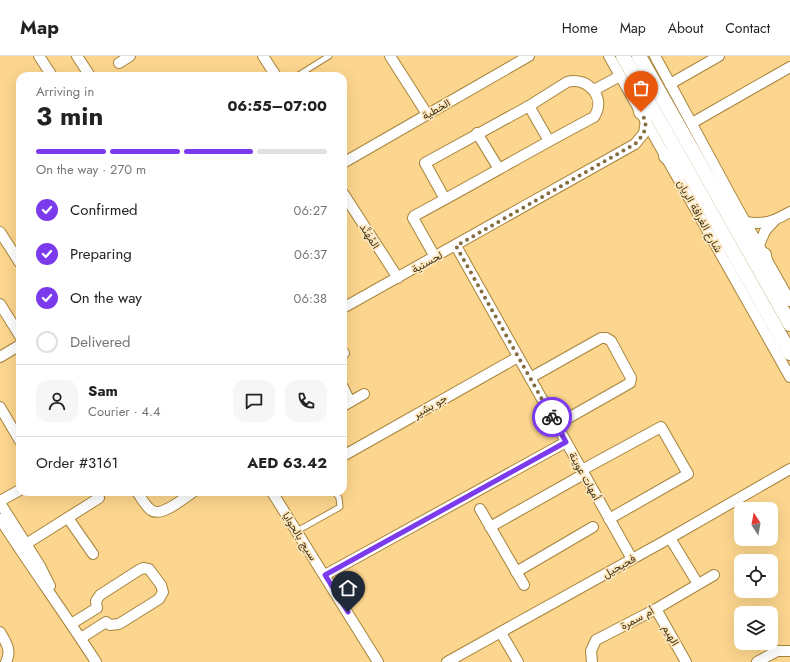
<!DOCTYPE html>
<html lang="en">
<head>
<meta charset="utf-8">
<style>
	body { margin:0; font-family:Jost,Vazirmatn,sans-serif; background:#f6f6f6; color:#222; height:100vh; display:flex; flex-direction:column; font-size:15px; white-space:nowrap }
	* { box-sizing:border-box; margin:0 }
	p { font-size:13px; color:#767676 }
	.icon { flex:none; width:22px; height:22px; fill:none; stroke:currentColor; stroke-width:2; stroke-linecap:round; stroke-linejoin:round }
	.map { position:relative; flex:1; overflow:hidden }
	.panel { position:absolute; left:16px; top:16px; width:331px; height:424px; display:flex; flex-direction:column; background:#fff; border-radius:12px; box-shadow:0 4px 16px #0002 }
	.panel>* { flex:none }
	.needle { width:26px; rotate:349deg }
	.fabs { position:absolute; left:734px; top:446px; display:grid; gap:8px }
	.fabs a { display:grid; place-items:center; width:44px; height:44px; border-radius:8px; background:#fff; box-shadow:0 4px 16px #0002; font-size:20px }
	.pin { position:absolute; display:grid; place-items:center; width:34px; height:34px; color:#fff; margin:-41px -17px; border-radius:50% 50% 50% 0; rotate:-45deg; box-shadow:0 0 4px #0007 }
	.pin .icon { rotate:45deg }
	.courier { position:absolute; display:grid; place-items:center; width:40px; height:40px; margin:-20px; border:3px solid #7c3aed; border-radius:50%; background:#fff; color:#222; box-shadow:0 1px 5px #0007 }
	.head em { font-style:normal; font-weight:700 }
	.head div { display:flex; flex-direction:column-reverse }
	.head { display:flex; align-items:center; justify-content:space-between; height:68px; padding:0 20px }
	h1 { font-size:26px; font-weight:700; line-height:30px }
	.bar { display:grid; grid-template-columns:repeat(4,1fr); gap:6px 4px; align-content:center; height:48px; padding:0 20px }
	.bar i { height:5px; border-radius:3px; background:#e0e0e0 }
	.bar .active { background:#7c3aed }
	.bar p { grid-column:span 4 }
	.line { display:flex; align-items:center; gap:10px; padding:0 20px; border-top:1px solid #e0e0e0 }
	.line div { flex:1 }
	.round { display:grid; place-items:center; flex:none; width:42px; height:42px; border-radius:12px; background:#f6f6f6 }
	ol { padding:0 20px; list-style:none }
	li { display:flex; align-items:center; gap:12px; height:44px }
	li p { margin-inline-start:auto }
	li .icon { padding:4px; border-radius:50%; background:#7c3aed; color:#fff; stroke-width:4 }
	li:last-child { color:#767676 }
	li i { width:22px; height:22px; border:2px solid #e0e0e0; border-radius:50% }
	header { display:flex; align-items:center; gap:24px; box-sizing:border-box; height:56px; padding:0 20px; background:#fff; border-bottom:1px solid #e0e0e0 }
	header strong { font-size:19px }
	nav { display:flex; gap:22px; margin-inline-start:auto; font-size:14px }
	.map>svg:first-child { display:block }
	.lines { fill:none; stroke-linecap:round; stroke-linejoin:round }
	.lane-casing { stroke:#a6833b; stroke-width:7 }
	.street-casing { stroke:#a6833b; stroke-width:12 }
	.secondary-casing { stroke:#a6833b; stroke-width:16 }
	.lane { stroke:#fff; stroke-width:5 }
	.street { stroke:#fff; stroke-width:10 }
	.secondary { stroke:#fff; stroke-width:14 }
	.done { stroke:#846d41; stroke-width:4; stroke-dasharray:0 7.2 }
	.route { stroke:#7c3aed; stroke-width:5 }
	.labels { text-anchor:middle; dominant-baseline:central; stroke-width:3.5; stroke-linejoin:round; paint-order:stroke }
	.street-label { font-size:11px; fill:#443517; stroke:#fde6bc }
</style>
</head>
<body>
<header>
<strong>Map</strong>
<nav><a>Home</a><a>Map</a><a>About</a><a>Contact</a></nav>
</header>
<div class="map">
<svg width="790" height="606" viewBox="0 0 790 606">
	<rect width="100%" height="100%" fill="#fcd68e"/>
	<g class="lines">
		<!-- lane casing -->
		<g class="lane-casing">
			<g id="lane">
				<path d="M297,20l32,-20"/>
				<path d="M297,475l43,-24 -1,-9 -4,-6"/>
			</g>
		</g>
		<!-- street casing -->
		<g class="street-casing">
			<g id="street">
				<path d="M39,0l13,20"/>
				<path d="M77,0l13,20"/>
				<path d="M263,0l13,20"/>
				<path d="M390,0l37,58"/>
				<path d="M609,0l181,321"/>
				<path d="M655,0l83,153 52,92"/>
				<path d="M119,7l11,-7"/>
				<path d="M670,28l49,-28"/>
				<path d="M594,34l26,-14"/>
				<path d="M529,50l20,35"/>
				<path d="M692,67l98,-56"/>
				<path d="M477,77l22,36"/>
				<path d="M343,107l186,-107"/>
				<path d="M343,137l55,85"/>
				<path d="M746,166c19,3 28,-1 44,-10"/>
				<path d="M0,176l20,31"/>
				<path d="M759,189l6,-14 10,-11"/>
				<path d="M456,190l176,313"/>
				<path d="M435,201l-22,-39 1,-2c60,-32 119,-67 180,-99 13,-19 -6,-41 -27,-35l-38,24 -104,57 20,36"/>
				<path d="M0,248l20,32"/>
				<path d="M343,252l292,-164 9,-11 2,-13"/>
				<path d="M343,298l1,-1"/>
				<path d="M0,301l20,-12"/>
				<path d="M530,322l71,-40h5l5,3 20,37 -1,5 -74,42"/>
				<path d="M343,331l7,15"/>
				<path d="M343,350l21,-12"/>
				<path d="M0,351l20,34"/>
				<path d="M343,400l175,-99"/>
				<path d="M582,414l79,-43 27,47 -79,45"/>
				<path d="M137,436c4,5 8,14 14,18 10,8 33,-12 42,-18"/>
				<path d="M272,436l106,170"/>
				<path d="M0,445l20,-11"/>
				<path d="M0,447l40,63 10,20"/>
				<path d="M480,453l44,76"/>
				<path d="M68,462l25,36"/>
				<path d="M0,463c31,48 65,95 96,143"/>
				<path d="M490,471l94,-53"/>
				<path d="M670,482l28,46"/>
				<path d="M26,488l73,-46"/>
				<path d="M516,516l77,-45"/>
				<path d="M325,519l241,-133"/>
				<path d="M656,553l30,53"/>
				<path d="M71,568l26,-16 -1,-7 4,-6 39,-25 4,-2 6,1 12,16 2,7 -4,7 -40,25 -9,1 -4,-3 -25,16"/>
				<path d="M0,576c6,10 12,19 6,30"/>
				<path d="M501,577l17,29"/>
				<path d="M447,606l223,-124 120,-69"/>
				<path d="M592,606l-1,-11 5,-11 60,-31 58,-34"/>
				<path d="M757,606l20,-11h13"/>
			</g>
		</g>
		<!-- secondary casing -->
		<g class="secondary-casing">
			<g id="secondary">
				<path d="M623,0l167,297"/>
				<path d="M639,0l151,268"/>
				<path d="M638,32l3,24"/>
				<path d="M666,100l18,15"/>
				<path d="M764,199l4,24"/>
			</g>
		</g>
		<!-- lane -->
		<use href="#lane" class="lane"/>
		<!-- street -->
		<use href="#street" class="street"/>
		<!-- secondary -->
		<use href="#secondary" class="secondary"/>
	</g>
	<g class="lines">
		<!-- done -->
		<path class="done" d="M552,361l-96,-171 179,-102c11,-12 14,-18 6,-32"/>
		<!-- route -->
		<path class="route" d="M348,556l-23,-37 241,-133 -14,-25"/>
	</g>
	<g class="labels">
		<!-- street labels -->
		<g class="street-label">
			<text transform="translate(436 53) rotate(-30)">الخطية</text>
			<text transform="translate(700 160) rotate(61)">شارع الغرافة الريان</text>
			<text transform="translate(370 180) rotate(57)">المُهَنَّد</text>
			<text transform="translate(427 206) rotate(-29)">لحسنية</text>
			<text transform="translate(430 350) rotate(-30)">جو بشير</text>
			<text transform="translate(585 420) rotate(61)">أمهات عوينة</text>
			<text transform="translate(300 480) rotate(58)">سيج بالحوايا</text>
			<text transform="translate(619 510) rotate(-29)">فحيحيل</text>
			<text transform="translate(637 562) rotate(-28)">أم سمرة</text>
			<text transform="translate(671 579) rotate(60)">الهيم</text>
		</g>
	</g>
</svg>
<div class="fabs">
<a><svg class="needle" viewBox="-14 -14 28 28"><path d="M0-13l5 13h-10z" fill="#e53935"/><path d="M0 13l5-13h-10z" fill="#767676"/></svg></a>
<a><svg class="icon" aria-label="locate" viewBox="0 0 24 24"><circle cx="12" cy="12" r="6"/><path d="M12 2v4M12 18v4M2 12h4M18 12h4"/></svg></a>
<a><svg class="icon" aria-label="layers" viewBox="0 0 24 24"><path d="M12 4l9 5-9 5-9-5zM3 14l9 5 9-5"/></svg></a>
</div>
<div class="pin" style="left:641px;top:56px;background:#ea580c"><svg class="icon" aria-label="bag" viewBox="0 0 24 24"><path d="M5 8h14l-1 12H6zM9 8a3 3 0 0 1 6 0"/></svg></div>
<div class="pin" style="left:348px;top:556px;background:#1f2937"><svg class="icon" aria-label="home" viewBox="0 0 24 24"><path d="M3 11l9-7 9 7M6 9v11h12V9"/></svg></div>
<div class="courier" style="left:552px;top:361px"><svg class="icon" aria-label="bike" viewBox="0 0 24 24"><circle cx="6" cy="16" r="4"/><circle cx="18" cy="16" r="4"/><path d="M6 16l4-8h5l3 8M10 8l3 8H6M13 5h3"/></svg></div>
<section class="panel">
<div class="head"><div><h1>3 min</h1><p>Arriving in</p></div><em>06:55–07:00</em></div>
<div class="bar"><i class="active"></i><i class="active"></i><i class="active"></i><i></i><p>On the way · 270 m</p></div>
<ol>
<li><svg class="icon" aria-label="check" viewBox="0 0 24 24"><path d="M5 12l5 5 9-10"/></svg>Confirmed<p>06:27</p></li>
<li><svg class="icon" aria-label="check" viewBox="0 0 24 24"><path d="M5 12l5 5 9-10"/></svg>Preparing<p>06:37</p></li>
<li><svg class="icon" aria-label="check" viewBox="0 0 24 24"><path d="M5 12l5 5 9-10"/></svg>On the way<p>06:38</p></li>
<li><i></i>Delivered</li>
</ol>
<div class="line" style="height:72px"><a class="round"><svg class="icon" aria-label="person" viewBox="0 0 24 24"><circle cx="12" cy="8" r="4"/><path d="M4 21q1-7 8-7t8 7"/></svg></a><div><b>Sam</b><p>Courier · 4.4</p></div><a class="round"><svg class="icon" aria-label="chat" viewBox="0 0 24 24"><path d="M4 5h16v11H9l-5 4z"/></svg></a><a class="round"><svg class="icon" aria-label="phone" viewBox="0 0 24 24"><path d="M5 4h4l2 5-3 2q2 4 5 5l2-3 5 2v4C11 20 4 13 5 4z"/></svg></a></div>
<div class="line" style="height:52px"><div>Order #3161</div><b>AED 63.42</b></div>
</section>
</div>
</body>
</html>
